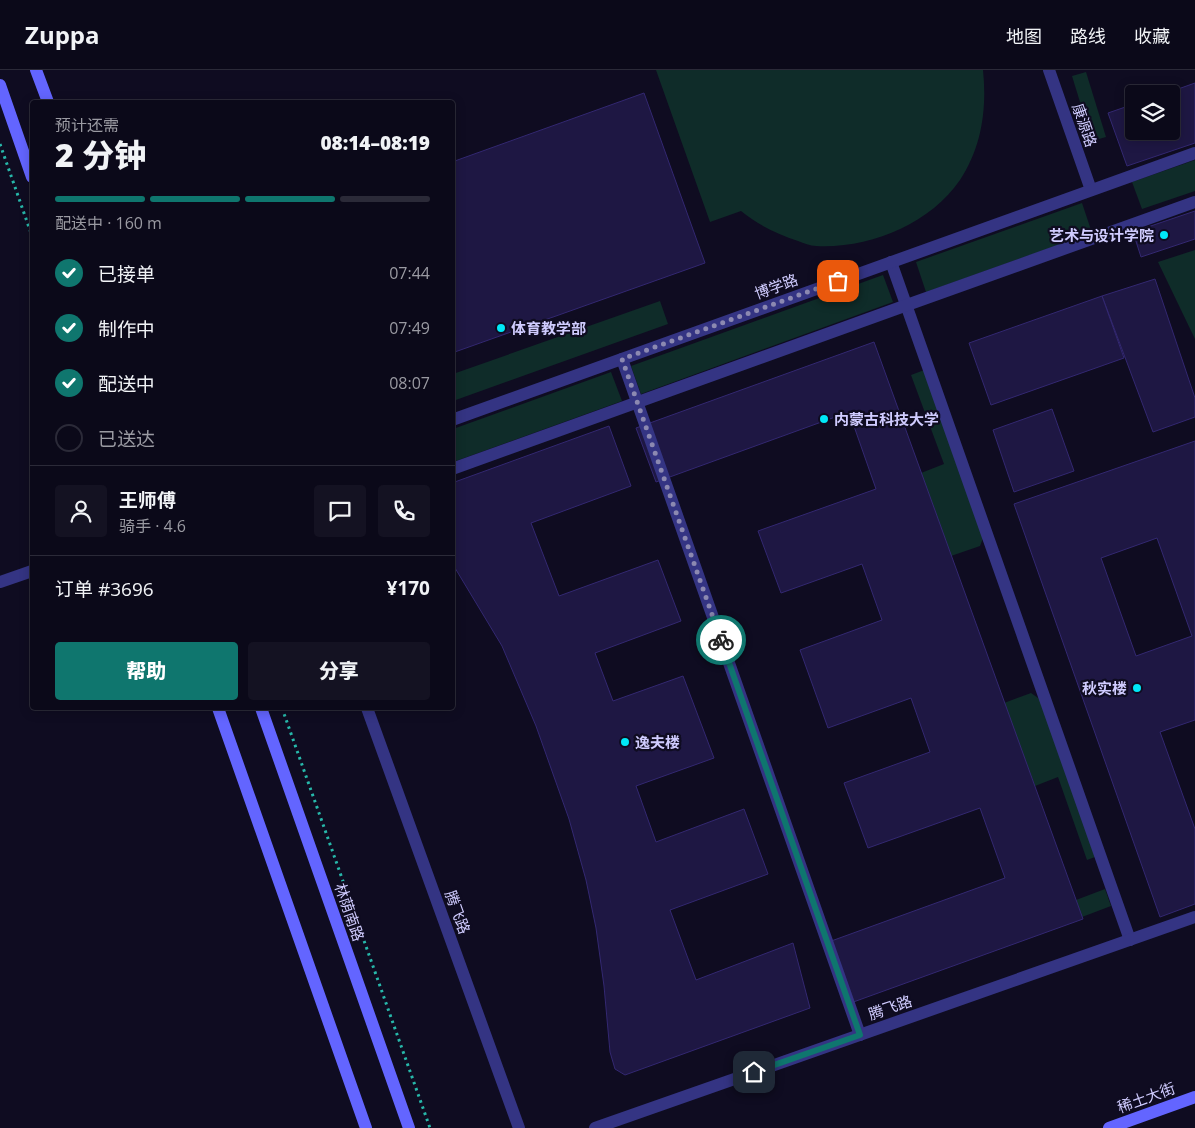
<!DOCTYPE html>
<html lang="zh">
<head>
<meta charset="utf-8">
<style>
	body { margin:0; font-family:"Open Sans","Noto Sans SC",sans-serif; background:#141222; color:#f1f3f6; height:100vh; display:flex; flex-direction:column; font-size:19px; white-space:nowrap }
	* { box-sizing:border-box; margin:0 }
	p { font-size:16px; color:#9a9aa2 }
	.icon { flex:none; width:28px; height:28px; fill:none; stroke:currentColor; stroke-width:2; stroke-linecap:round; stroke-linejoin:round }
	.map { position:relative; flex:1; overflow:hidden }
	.sheet { position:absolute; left:30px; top:30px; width:425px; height:610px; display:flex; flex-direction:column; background:#0b0919; border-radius:5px; box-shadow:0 2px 12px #0003,0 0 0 1px #2b2a38 }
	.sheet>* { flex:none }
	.controls { position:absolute; left:1125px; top:15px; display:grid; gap:10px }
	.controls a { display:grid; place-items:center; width:55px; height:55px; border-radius:5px; background:#0b0919; box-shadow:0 2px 12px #0003,0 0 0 1px #2b2a38; font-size:25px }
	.pin { position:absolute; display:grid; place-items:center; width:42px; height:42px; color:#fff; margin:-21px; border-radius:10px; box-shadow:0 2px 8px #0006 }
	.courier { position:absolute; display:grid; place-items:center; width:50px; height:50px; margin:-25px; border:4px solid #0f766e; border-radius:50%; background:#fff; color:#222; box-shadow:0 1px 6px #0007 }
	.head em { font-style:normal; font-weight:800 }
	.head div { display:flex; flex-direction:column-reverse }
	.head { display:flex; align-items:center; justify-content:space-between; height:85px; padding:0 25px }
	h1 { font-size:32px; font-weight:800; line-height:38px }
	.bar { display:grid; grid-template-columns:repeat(4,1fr); gap:8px 5px; align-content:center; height:60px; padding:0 25px }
	.bar i { height:6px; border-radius:4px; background:#2b2a38 }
	.bar .active { background:#0f766e }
	.bar p { grid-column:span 4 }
	.line { display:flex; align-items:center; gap:12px; padding:0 25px; border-top:1px solid #2b2a38 }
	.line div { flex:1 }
	.round { display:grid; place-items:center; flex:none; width:52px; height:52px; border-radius:5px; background:#141222 }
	ol { padding:0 25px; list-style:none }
	li { display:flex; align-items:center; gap:15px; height:55px }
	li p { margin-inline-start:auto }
	li .icon { padding:5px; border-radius:50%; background:#0f766e; color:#fff; stroke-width:4 }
	li:last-child { color:#9a9aa2 }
	li i { width:28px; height:28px; border:2px solid #2b2a38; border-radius:50% }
	.button { display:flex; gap:10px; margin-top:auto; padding:10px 25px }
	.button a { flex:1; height:58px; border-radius:5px; background:#0f766e; color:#fff; font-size:20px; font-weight:800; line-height:58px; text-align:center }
	.button a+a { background:#141222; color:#f1f3f6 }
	header { display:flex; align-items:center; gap:30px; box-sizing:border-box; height:70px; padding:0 25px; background:#0b0919; border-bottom:1px solid #2b2a38 }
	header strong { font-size:24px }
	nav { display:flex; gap:28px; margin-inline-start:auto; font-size:18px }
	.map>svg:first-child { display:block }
	.green { fill:#0f2c29 }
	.building { fill:#1e1743; stroke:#332871; fill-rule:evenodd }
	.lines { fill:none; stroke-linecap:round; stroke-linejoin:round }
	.path { stroke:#27b8aa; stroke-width:3; stroke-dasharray:2.5 4; stroke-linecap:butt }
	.lane { stroke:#343483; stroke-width:12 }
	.street { stroke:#343483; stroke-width:12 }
	.secondary { stroke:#6365ff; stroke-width:12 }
	.done { stroke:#8c89b1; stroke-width:5; stroke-dasharray:0 9 }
	.route { stroke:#0f766e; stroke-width:6 }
	.poi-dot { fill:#00e8f7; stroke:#0f0c21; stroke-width:2 }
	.labels { text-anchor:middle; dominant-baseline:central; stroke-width:4.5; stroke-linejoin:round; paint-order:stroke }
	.street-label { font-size:15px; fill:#d0ccff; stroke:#0f0c21 }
	.poi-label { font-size:15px; font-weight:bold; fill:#d0ccff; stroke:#0f0c21; text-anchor:start }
</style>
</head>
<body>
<header>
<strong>Zuppa</strong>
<nav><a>地图</a><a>路线</a><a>收藏</a></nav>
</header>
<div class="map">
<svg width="1195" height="1058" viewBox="0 0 1195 1058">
	<rect width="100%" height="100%" fill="#0f0c21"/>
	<!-- green -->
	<g class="green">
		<path d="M656,0h327c4,38 -1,77 -23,110 -30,44 -91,69 -144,66 -6,0 -12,-3 -18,-5 -21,-7 -40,-16 -57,-30l-31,11z"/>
		<path d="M1086,2l20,65 -14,4 -20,-65z"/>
		<path d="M1195,90v31l-53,18 -10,-27z"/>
		<path d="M1082,133l10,30 -166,59 -10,-30z"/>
		<path d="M1195,180v89l-37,-77z"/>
		<path d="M883,205l10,27 -252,92 -10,-28z"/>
		<path d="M660,231l8,23 -215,77v-27z"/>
		<path d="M927,299l59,161 -6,16 -29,10 -30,-83 23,-9 -33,-89z"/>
		<path d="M611,302l11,29 -169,61v-33z"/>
		<path d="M1031,623l10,7 54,157 -8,3 -29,-83 -23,9 -31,-83z"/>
		<path d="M1105,819l6,17 -29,11 -6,-17z"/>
	</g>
	<!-- building -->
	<g class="building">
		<path d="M1195,13v60l-68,23 -19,-53 26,-9v27h37v-37h-7z"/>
		<path d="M644,23l61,170 -253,90v-191z"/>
		<path d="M1195,141v28l-54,18 -8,-25z"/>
		<path d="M1155,209l40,119v19l-42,15 -51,-136z"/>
		<path d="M1102,226l22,62 -133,47 -22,-62z"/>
		<path d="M874,272l209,577 -238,86 -22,-61 182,-66 -25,-70 -112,40 -24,-65 86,-31 -19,-54 -83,30 -28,-78 82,-30 -20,-56 -81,29 -23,-62 118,-42 -27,-77 -193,70 -20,-54z"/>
		<path d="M1052,339l22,62 -60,21 -21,-62z"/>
		<path d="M609,356l22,60 -100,37 28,73 99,-36 23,61 -86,32 18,48 70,-25 31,82 -78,28 20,56 88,-33 24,65 -98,36 26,70 97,-37 17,65 -185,67 -10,-6 -5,-17 -6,-66 -8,-58 -10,-48 -17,-61 -33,-93 -34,-80 -50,-83v-80z"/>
		<path d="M1195,371v279l-35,12 35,97v75l-35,13 -146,-413zM1157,468l35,98 -56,20 -35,-98z"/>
	</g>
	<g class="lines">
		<!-- path -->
		<g class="path">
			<path d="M0,74l32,92"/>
			<path d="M282,638l148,420"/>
		</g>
		<!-- lane -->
		<g class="lane">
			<path d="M1049,0l42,120"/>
			<path d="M891,192l239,678"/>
			<path d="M622,289l238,676"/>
			<path d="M452,399l455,-164 288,-103"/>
		</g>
		<!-- street -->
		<g class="street">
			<path d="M452,350l743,-267"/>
			<path d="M0,512l32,-11"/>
			<path d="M367,638l152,420"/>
			<path d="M595,1058l600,-211"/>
		</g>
		<!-- secondary -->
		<g class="secondary">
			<path d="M36,0l12,32"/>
			<path d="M0,15l32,92"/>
			<path d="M218,638l148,420"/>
			<path d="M261,638l148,420"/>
			<path d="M1109,1058l86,-31"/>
		</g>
	</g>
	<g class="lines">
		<!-- done -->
		<path class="done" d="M721,570l-99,-281 216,-78"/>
		<!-- route -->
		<path class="route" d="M721,570l139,395 -106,37"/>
	</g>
	<!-- markers -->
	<g class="poi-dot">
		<circle cx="1164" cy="165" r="5"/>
		<circle cx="501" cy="258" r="5"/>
		<circle cx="824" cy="349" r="5"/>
		<circle cx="1137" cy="618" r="5"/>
		<circle cx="625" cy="672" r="5"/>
	</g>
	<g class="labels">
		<!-- street labels -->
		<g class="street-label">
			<text transform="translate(1085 55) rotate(71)">康源路</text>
			<text transform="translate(776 216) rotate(-20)">博学路</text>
			<text transform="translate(350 842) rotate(71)">林荫南路</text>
			<text transform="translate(458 842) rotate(70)">腾飞路</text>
			<text transform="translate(890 937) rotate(-19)">腾飞路</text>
			<text transform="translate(1146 1027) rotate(-20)">稀土大街</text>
		</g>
		<!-- poi labels -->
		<g class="poi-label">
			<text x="1154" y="165" text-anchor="end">艺术与设计学院</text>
			<text x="511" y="258">体育教学部</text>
			<text x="834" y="349">内蒙古科技大学</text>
			<text x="1127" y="618" text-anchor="end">秋实楼</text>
			<text x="635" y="672">逸夫楼</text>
		</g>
	</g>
</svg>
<div class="controls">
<a><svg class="icon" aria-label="layers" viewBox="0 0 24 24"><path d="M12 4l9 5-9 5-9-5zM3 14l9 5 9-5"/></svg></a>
</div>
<div class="pin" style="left:838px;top:211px;background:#ea580c"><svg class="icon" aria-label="bag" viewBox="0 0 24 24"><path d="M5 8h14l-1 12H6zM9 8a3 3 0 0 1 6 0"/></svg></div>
<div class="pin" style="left:754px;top:1002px;background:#1f2937"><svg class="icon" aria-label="home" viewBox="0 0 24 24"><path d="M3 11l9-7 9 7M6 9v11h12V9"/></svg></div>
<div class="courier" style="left:721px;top:570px"><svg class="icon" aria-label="bike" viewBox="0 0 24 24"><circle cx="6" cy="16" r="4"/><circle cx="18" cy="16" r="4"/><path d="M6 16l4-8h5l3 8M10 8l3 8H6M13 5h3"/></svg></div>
<section class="sheet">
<div class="head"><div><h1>2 分钟</h1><p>预计还需</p></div><em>08:14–08:19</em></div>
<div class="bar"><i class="active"></i><i class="active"></i><i class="active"></i><i></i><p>配送中 · 160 m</p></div>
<ol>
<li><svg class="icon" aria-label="check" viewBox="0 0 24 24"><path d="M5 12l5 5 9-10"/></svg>已接单<p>07:44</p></li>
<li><svg class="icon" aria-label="check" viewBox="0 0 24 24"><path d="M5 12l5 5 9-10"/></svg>制作中<p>07:49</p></li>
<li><svg class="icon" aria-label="check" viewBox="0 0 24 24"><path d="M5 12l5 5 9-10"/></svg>配送中<p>08:07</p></li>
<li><i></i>已送达</li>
</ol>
<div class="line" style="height:90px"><a class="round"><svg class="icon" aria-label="person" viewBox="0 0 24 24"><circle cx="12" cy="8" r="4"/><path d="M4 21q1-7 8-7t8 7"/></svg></a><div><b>王师傅</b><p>骑手 · 4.6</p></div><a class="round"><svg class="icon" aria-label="chat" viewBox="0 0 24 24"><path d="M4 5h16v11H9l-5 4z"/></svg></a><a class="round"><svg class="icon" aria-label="phone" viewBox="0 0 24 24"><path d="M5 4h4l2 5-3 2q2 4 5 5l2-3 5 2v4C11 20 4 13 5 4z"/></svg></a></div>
<div class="line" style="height:65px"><div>订单 #3696</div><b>¥170</b></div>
<div class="button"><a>帮助</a><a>分享</a></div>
</section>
</div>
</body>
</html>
